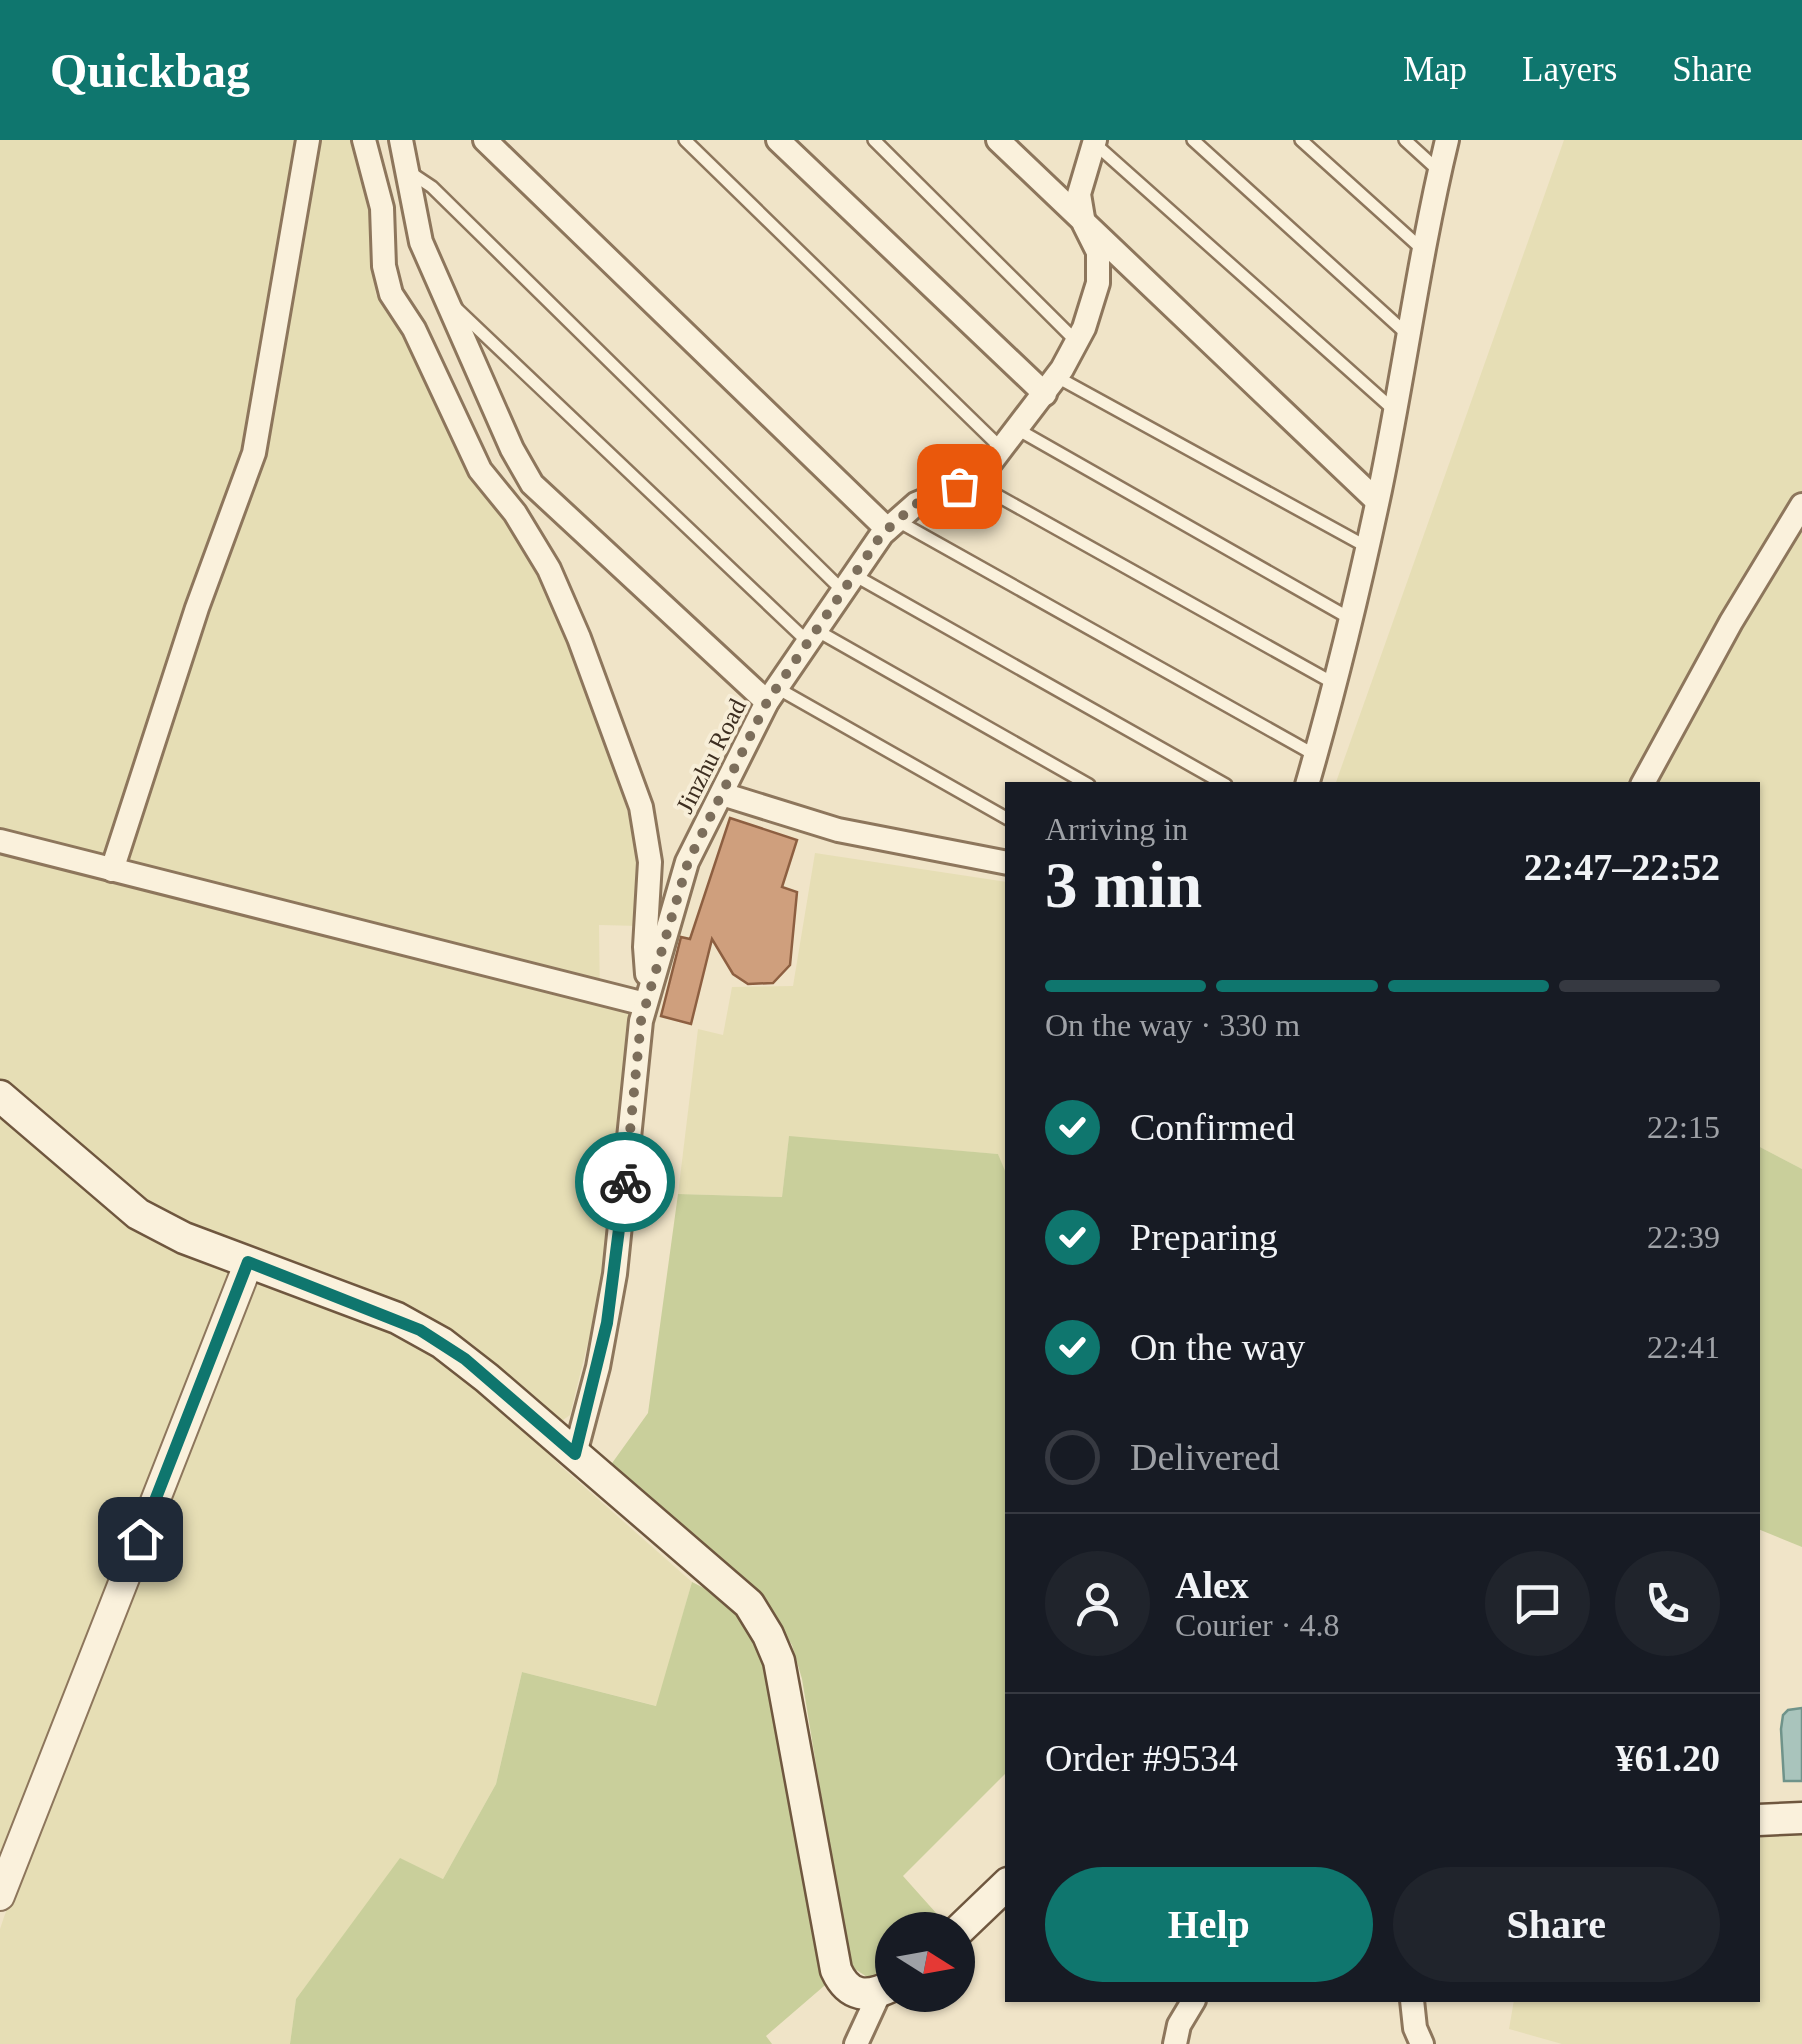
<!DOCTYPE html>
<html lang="en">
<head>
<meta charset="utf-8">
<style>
	body { margin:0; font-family:Georgia,serif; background:#20242c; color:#f1f3f6; height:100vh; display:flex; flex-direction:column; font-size:38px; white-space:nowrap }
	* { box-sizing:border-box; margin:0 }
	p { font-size:32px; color:#9ea1a6 }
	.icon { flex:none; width:55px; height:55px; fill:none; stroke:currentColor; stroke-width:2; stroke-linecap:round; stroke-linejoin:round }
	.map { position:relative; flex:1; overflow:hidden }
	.side { position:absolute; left:1005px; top:642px; width:755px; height:1220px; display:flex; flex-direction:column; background:#171b24; border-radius:0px; box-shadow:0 2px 8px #0004 }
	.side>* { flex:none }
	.needle { width:65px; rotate:101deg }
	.buttons { position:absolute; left:875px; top:1772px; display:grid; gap:20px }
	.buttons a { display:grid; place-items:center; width:100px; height:100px; border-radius:50%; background:#171b24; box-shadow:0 2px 8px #0004; font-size:50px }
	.pin { position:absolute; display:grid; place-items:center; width:85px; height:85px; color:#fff; margin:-42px; border-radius:20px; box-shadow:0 5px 15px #0006 }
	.courier { position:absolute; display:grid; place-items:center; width:100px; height:100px; margin:-50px; border:8px solid #0f766e; border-radius:50%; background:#fff; color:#222; box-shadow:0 2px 12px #0007 }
	.summary em { font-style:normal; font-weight:600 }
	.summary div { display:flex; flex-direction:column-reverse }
	.summary { display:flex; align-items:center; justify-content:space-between; height:170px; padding:0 40px }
	h1 { font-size:65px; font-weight:600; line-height:75px }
	.bar { display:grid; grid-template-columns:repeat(4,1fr); gap:15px 10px; align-content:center; height:120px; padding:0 40px }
	.bar i { height:12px; border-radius:8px; background:#363941 }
	.bar .current { background:#0f766e }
	.bar p { grid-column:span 4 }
	.line { display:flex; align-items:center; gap:25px; padding:0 40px; border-top:2px solid #363941 }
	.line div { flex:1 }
	.round { display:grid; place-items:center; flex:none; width:105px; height:105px; border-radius:52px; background:#20242c }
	ol { padding:0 40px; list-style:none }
	li { display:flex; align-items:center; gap:30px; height:110px }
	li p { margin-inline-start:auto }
	li .icon { padding:10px; border-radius:50%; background:#0f766e; color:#fff; stroke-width:4 }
	li:last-child { color:#9ea1a6 }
	li i { width:55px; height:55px; border:5px solid #363941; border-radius:50% }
	.button { display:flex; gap:20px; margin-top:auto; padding:20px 40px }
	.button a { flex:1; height:115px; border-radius:60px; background:#0f766e; color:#fff; font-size:40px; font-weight:600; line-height:115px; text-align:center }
	.button a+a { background:#20242c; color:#f1f3f6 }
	header { display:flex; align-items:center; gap:60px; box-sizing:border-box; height:140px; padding:0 50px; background:#0f766e; color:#fff }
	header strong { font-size:48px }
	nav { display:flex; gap:55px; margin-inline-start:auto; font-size:35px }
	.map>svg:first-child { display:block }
	.farmland { fill:#e6deb5 }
	.green { fill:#c9cf9b }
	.water { fill:#a9c4bc; stroke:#6f938a; stroke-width:2.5 }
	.building { fill:#cf9f7d; stroke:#8d5f41; stroke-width:2.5 }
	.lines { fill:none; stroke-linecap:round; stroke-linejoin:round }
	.service-casing { stroke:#8d765c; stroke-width:16 }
	.minor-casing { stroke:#8d765c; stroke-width:28 }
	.tertiary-casing { stroke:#8d765c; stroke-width:32 }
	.secondary-casing { stroke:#6f573f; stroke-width:35 }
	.service { stroke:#faf1dc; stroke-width:11 }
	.minor { stroke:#faf1dc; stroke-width:22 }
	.tertiary { stroke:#faf1dc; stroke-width:28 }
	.secondary { stroke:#faf1dc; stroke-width:30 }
	.done { stroke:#7c6e5b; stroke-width:10; stroke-dasharray:0 18 }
	.route { stroke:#0f766e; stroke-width:12 }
	.labels { text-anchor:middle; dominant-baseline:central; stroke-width:8; stroke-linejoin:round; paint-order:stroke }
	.street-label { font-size:25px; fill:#3d2e20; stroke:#f7eed8 }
</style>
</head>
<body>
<header>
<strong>Quickbag</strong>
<nav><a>Map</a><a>Layers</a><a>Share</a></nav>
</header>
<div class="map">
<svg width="1802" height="1904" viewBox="0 0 1802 1904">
	<rect width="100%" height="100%" fill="#f0e4c8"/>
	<!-- farmland -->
	<g class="farmland">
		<path d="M0,0h353l21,65 5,46 -7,19 4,25 32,36 120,215 82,206 30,103v71l-41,-1 1,78 32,9 -29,270 -33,133 -18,13 -50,-57 -42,-32 -274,-109 -49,-30 -137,-119z"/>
		<path d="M1564,0h238v1029l-44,-23v-361h-423z"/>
		<path d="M815,713l192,29v296l-9,-24 -209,-17 -7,60 -104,-3 20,-165 25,6 9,-48 61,-1z"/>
		<path d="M0,973l160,127 70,32 -230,595z"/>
		<path d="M266,1139l141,58 60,38 97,94 128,113 -35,124 -135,-34 -26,112 -53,95 -42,-20 -105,140 -6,45h-290v-115l4,-12 239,-622z"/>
		<path d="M1802,1689v215h-240l-53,-15 5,-29h244v-170z"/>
	</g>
	<!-- green -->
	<g class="green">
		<path d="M789,996l209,18 10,24 -1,594 -104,104 42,47 -8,7h-45v38l-16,15 -27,-18 -47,-286 -10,-34 -26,-41 -156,-138 38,-53 30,-219 104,3z"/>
		<path d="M1758,1006l44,23v378l-44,-18z"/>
		<path d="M692,1442l12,6 33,28 18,23 25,76 51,265 -65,56 6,8h-482l6,-45 104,-141 43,21 53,-95 26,-112 134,34z"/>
	</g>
	<!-- water -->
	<path class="water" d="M1802,1568v73h-18l-3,-52 2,-14 5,-5z"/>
	<!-- building -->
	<path class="building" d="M730,678l67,22 -15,47 15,5 -7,73 -17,18 -25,1 -15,-10 -21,-35 -21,85 -30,-8 20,-79 9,2z"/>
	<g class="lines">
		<!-- service casing -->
		<g class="service-casing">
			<g id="service">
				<path d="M685,0l317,309"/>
				<path d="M874,0l203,202"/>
				<path d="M1193,0l215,195"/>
				<path d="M1301,0l122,110"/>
				<path d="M1405,0l34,31"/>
				<path d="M1094,3l301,268"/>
				<path d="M408,31l24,16 411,404"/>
				<path d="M456,168l352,334"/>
				<path d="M1057,237l310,170"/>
				<path d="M1017,289l334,190"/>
				<path d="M973,339l18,13 344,192"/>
				<path d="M896,380l419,235"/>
				<path d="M854,435l372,210"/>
				<path d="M816,490l273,155"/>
				<path d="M777,548l231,131"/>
			</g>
		</g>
		<!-- minor casing -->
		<g class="minor-casing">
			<g id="minor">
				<path d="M364,0l18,68 2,58 7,28 23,35 66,141 35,43 34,56 30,69 62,169 9,55 -5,85 2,27"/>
				<path d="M401,0l20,102 91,207 20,35 235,218"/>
				<path d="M485,0l402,389"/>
				<path d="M778,0l267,254"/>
				<path d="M998,0l379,361"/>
				<path d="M1307,645c28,-97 52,-196 73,-295 24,-116 39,-234 67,-350"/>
				<path d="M1642,645l89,-163 71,-117"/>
				<path d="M722,654l116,36 170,33"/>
				<path d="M0,701l645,163"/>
				<path d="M112,730l85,-262 57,-155 54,-313"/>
				<path d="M575,1314l23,-87 17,-93 26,-253 46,-159 80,-160 115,-168 34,-30 43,-18 26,-16 77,-101 22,-41 14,-45v-31l-14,-28 -5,-30 16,-54"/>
				<path d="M1412,1860l3,28 7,16"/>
				<path d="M856,1904l24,-52"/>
				<path d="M1175,1904l4,-19 15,-25"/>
			</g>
		</g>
		<!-- tertiary casing -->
		<g class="tertiary-casing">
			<path id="tertiary" d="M0,1756l249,-634"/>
		</g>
		<!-- secondary casing -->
		<g class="secondary-casing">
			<g id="secondary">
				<path d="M0,956l138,118 46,24 213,80 45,25 45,35 262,226 19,31 11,26 57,309c13,28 31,28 56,16"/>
				<path d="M1758,1680l44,-2"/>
				<path d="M958,1791l50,-48"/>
			</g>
		</g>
		<!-- service -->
		<use href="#service" class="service"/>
		<!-- minor -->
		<use href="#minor" class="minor"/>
		<!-- tertiary -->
		<use href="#tertiary" class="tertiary"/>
		<!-- secondary -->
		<use href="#secondary" class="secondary"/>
	</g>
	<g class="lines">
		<!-- done -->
		<path class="done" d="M625,1042l16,-161 47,-159 79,-160 115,-168 34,-30 43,-18"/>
		<!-- route -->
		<path class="route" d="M140,1399l108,-277 172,68 45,29 110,95 32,-131 18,-141"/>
	</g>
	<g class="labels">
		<!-- street labels -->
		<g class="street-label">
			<text transform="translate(711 616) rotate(-63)">Jinzhu Road</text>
		</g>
	</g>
</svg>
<div class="buttons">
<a><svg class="needle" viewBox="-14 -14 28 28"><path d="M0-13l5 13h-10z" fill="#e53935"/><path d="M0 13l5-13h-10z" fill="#9ea1a6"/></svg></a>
</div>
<div class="pin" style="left:959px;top:346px;background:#ea580c"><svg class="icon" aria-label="bag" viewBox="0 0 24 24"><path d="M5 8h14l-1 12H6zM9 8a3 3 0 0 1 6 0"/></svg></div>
<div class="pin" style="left:140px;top:1399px;background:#1f2937"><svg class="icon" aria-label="home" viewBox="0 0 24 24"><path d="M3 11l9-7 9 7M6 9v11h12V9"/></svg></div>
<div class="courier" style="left:625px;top:1042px"><svg class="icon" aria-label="bike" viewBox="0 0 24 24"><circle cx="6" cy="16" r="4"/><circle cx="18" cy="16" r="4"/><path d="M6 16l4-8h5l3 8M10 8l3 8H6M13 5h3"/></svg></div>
<section class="side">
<div class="summary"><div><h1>3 min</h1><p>Arriving in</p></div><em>22:47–22:52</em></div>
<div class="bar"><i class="current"></i><i class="current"></i><i class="current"></i><i></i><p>On the way · 330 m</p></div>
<ol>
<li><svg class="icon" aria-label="check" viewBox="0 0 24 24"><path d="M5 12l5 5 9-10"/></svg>Confirmed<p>22:15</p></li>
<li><svg class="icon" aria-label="check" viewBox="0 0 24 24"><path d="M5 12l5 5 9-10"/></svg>Preparing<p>22:39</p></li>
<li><svg class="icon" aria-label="check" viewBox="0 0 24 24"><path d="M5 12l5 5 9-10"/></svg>On the way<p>22:41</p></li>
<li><i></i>Delivered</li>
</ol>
<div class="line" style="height:180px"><a class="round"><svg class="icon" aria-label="person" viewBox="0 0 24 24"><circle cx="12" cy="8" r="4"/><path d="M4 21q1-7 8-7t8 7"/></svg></a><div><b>Alex</b><p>Courier · 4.8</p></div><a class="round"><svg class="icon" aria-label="chat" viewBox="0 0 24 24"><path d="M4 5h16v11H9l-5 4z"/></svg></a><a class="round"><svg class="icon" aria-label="phone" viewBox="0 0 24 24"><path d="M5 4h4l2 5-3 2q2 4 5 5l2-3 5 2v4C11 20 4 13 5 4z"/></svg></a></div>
<div class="line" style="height:130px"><div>Order #9534</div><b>¥61.20</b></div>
<div class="button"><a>Help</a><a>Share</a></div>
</section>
</div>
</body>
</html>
